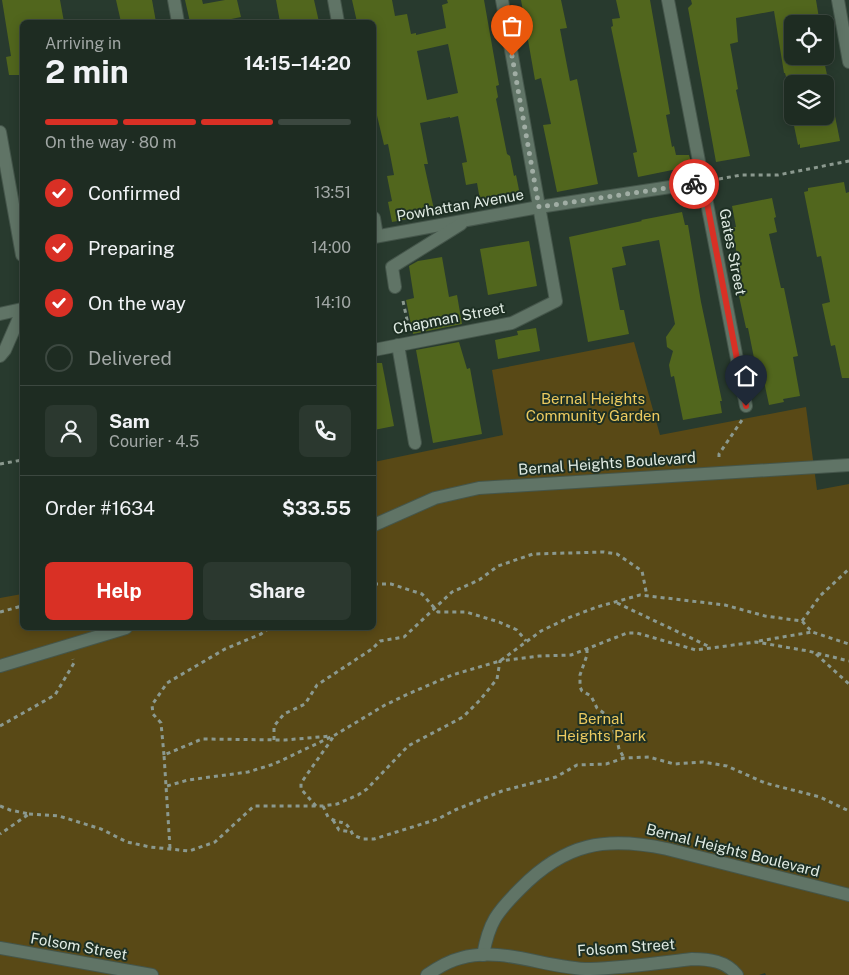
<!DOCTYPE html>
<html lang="en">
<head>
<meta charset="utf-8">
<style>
	body { margin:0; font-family:"Public Sans",sans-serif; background:#2b382f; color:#f1f3f6; height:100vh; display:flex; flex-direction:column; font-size:19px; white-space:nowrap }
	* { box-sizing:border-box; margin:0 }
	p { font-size:16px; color:#a1a7a5 }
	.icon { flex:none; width:28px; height:28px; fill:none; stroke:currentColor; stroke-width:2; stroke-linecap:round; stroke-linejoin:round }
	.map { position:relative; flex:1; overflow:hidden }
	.sheet { position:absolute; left:20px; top:20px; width:356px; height:610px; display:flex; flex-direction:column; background:#1e2c22; border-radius:8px; box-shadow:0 2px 12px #0003,0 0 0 1px #3c4840 }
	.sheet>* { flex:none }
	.tools { position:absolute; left:784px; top:15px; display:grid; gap:10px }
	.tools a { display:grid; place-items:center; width:50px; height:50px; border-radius:8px; background:#1e2c22; box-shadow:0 2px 12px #0003,0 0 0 1px #3c4840; font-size:25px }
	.pin { position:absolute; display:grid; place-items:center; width:42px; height:42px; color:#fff; margin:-51px -21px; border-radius:50% 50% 50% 0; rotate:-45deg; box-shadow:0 0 5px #0007 }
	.pin .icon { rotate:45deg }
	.courier { position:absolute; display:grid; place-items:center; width:50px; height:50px; margin:-25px; border:4px solid #d93025; border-radius:50%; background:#fff; color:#222; box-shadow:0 1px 6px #0007 }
	.summary em { font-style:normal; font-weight:700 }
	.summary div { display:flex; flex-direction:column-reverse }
	.summary { display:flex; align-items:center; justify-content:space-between; height:85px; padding:0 25px }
	h1 { font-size:32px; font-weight:700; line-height:38px }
	.bar { display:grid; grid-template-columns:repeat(4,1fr); gap:8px 5px; align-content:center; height:60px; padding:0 25px }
	.bar i { height:6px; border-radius:4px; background:#3c4840 }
	.bar .on { background:#d93025 }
	.bar p { grid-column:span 4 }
	.line { display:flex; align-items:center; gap:12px; padding:0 25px; border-top:1px solid #3c4840 }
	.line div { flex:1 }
	.round { display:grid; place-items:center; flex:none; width:52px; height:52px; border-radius:8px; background:#2b382f }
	ol { padding:0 25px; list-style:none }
	li { display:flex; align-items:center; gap:15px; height:55px }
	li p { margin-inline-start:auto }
	li .icon { padding:5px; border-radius:50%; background:#d93025; color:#fff; stroke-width:4 }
	li:last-child { color:#a1a7a5 }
	li i { width:28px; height:28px; border:2px solid #3c4840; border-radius:50% }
	.button { display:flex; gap:10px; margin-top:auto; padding:10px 25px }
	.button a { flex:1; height:58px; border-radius:8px; background:#d93025; color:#fff; font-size:20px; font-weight:700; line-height:58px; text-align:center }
	.button a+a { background:#2b382f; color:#f1f3f6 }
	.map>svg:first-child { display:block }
	.green { fill:#594916 }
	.building { fill:#51661d; fill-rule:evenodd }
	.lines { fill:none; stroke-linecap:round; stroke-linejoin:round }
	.minor-casing { stroke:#45564b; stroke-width:14 }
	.path { stroke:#8b998f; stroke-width:3; stroke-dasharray:4 4; stroke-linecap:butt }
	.minor { stroke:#607466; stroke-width:12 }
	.done { stroke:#a0ada4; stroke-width:5; stroke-dasharray:0 9 }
	.route { stroke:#d93025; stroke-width:6 }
	.labels { text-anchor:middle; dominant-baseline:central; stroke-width:4; stroke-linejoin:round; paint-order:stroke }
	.street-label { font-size:15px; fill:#e0ebe3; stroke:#1e3024 }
	.park-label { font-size:15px; fill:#ecca5f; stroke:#1e3024 }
</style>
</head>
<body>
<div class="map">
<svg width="849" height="975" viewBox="0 0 849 975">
	<rect width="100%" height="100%" fill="#283a2e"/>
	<!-- green -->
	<path class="green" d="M634,342l26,93 146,-28 11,83 32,-6v491h-83l-1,-2 -6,2h-759v-377l22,-4v34h352v-166l129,-27 -11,-65z"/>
	<!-- building -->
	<g class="building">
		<path d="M2,0h58l4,22h-42v53h-13l-3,-18 5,-1z"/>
		<path d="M116,0h36l4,22h-35z"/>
		<path d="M185,0h17l1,4 22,-4h12l4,17 -24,5h-27z"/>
		<path d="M276,0h38l5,22h-39z"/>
		<path d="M352,0h40l3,16 12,-2 4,20 5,-1v2l30,-7 -4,-23 6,-2 -1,-3h37l15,85 -3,1 2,11 -2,2 11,55 3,2 4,20 2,-1 5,25 -34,6 -1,-8 -6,2 -3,-17 -11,2 -4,-22 5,-1 -9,-46 -8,2v-1l-30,6 8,41h-4l11,50 -43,8 -4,-20 4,-1 -5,-25 7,-1 -6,-31 -4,1 -10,-42v-81h-17zM448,44l10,49 -31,7 -10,-49z"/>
		<path d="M521,0h40l6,28 -7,1 4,21 6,31 7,-2 21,105 -41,8 -14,-67 8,-1 -10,-46 -6,2z"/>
		<path d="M616,0h34l20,114 -4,1 6,32 2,-1 2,9h13l3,11 -54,11 -5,-24 4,-1 -26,-125 2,-1 -1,-7 8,-1z"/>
		<path d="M691,0h125l4,24h-28v32h31l6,28h-41l-3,-11h-1l-10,-62 -38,7 2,24 -8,2 8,45 -2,1 14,66 -34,6 -28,-154 4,-4z"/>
		<path d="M792,116h43l5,25 -40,7v-4l-2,1z"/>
		<path d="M844,182l2,11 3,-1v186h-7l-7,-33 -4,1 -9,-42 8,-2 -9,-46 -4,1 -13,-65 4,-1v-3z"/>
		<path d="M772,198l4,19 -2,1 3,14 -8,2 12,54h3l14,68 -5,1 7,39 -17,3 1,3 -15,3 -8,-38 -5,1 -8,-40h-2l-7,-32 5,-1 -12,-68h4l-4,-21z"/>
		<path d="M682,212l3,13h3l13,77 21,99h-2l2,12 -39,7 -9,-44 -3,1 -2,-12 4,-14 -6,-4 -1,-10 9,-13 -16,-84 -37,7 4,18 -14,3 8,42h4l5,24 -41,8 -19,-105 73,-16 -1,-1z"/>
		<path d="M529,241l8,45 -49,9 -8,-46z"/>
		<path d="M442,257l7,40 8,-2 5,29 -49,10 -7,-34 8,-2 -5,-32 9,-5z"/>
		<path d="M536,328l4,23 -42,8 -3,-19 23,-5 -1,-4z"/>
		<path d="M459,342l8,27 3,-1 12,66 -49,9 -17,-93z"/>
		<path d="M374,363h8l12,63 -20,4z"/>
	</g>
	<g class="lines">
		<!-- minor casing -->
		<g class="minor-casing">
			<g id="minor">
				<path d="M174,0l4,22"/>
				<path d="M334,0l4,22"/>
				<path d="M668,0l78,406"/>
				<path d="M838,0l11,62"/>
				<path d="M0,132l22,123"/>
				<path d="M374,218l3,18"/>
				<path d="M374,237l165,-30 164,-25"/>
				<path d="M395,287l-3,-20 69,-43"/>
				<path d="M0,314l22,-5"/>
				<path d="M398,345l17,98"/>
				<path d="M374,350l138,-27 44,-22 -54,-301"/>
				<path d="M0,356l5,-6 17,-39"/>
				<path d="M374,525l61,-27 44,-10 370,-23"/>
				<path d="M0,666l126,-38"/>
				<path d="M0,948l152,27"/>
				<path d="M483,955c6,-33 14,-43 37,-66 45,-46 85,-53 147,-40l182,46"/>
				<path d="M427,975c10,-7 22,-14 34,-17 43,-12 86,11 129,11 34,-1 68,-6 102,-10 17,0 34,2 45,16"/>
			</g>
		</g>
		<!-- path -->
		<g class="path">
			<path d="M719,179l22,-4h37l71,-14"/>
			<path d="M403,301l6,28"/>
			<path d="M719,457v-3l23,-34"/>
			<path d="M0,464l22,-4"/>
			<path d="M374,584h17l31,10 16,18h28l33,10 18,8 9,11"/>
			<path d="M617,603l93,44"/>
			<path d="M0,612l22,-6"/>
			<path d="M802,621l18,-25 29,-27"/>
			<path d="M759,641l53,-9"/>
			<path d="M587,649v6l-7,20v12l2,4 9,5 6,12 12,9 8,23 2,9 5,9"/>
			<path d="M816,654l33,30"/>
			<path d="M0,726l55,-31 19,-32 -1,-4"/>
			<path d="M274,740v-14l10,-12 21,-10 12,-19 55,-36 8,-8 24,-4 48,-45 27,-12 19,-14 35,-12 71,-2 13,2 25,17 5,25"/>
			<path d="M164,755l-3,-32 -8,-9 -1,-9 15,-22 58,-34 36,-15 8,-6"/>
			<path d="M167,786l21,-6 60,-8 26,-8 61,-29 50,-30 23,-11 44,-19 48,-14 41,-30 27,-13 29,-11 43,-12 85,10 40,11 37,5 10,11 37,12"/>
			<path d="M0,806l10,4 19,4 -29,20"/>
			<path d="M316,806l-15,-17v-6l33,-47"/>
			<path d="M323,806l5,11c15,10 16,-1 25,18l10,4h11l64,-20 17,-9 47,-19 54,-14 21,-12 29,-1 18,-6 25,-1 25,7 29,-2 24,4 38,17 55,14 29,14"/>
			<path d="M29,814l30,2 42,13 26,13 23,5 39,4 26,-9 39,-36h69l14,-2 21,-9 9,-6 41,-43 55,-29 17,-17 17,-21 3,-18 39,-5 32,-1 56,-22h10l59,17 60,-8 52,9 41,10"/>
			<path d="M333,820l6,10 13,2"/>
			<path d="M170,848l-6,-93 38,-16 83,1 46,-4"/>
		</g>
		<!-- minor -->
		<use href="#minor" class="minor"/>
	</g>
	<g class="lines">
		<!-- done -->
		<path class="done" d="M512,56l27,151 155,-23"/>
		<!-- route -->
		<path class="route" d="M694,184l9,-2 43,224"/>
	</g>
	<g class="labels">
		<!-- street labels -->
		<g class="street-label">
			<text transform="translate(460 205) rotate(-10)">Powhattan Avenue</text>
			<text transform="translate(733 252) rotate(79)">Gates Street</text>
			<text transform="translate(449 318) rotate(-11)">Chapman Street</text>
			<text transform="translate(607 463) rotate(-4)">Bernal Heights Boulevard</text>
			<text transform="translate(733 850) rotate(14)">Bernal Heights Boulevard</text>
			<text transform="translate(79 946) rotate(10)">Folsom Street</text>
			<text transform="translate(626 947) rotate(-4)">Folsom Street</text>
		</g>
		<!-- park labels -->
		<g class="park-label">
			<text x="593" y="398">Bernal Heights<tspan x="593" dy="17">Community Garden</tspan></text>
			<text x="601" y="718">Bernal<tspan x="601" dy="17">Heights Park</tspan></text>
		</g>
	</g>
</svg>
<div class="tools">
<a><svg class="icon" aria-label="locate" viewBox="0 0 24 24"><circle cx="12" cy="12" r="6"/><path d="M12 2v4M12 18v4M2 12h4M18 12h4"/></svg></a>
<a><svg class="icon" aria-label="layers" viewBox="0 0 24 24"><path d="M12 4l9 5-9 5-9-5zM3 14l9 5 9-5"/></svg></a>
</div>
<div class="pin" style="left:512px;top:56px;background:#ea580c"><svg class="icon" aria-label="bag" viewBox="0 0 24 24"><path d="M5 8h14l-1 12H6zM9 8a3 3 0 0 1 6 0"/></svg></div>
<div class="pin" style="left:746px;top:406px;background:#1f2937"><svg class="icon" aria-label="home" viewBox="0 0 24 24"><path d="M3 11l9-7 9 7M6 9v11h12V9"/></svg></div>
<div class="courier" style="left:694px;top:184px"><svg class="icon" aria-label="bike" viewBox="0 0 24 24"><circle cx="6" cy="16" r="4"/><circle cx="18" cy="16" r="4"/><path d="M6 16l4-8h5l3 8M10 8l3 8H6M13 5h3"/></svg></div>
<section class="sheet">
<div class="summary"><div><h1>2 min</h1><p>Arriving in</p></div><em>14:15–14:20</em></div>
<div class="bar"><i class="on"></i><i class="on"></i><i class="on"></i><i></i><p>On the way · 80 m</p></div>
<ol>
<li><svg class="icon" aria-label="check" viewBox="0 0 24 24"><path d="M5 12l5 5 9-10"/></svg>Confirmed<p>13:51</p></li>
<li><svg class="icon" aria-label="check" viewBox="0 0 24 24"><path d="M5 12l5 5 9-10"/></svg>Preparing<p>14:00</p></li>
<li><svg class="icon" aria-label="check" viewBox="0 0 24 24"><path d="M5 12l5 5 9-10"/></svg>On the way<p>14:10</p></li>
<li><i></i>Delivered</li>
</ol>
<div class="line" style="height:90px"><a class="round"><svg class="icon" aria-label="person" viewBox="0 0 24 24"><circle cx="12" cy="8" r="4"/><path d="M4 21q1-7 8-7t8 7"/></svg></a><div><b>Sam</b><p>Courier · 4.5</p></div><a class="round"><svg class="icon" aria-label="phone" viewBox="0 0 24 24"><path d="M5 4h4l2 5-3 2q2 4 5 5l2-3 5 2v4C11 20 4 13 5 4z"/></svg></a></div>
<div class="line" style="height:65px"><div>Order #1634</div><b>$33.55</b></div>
<div class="button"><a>Help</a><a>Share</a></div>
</section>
</div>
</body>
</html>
